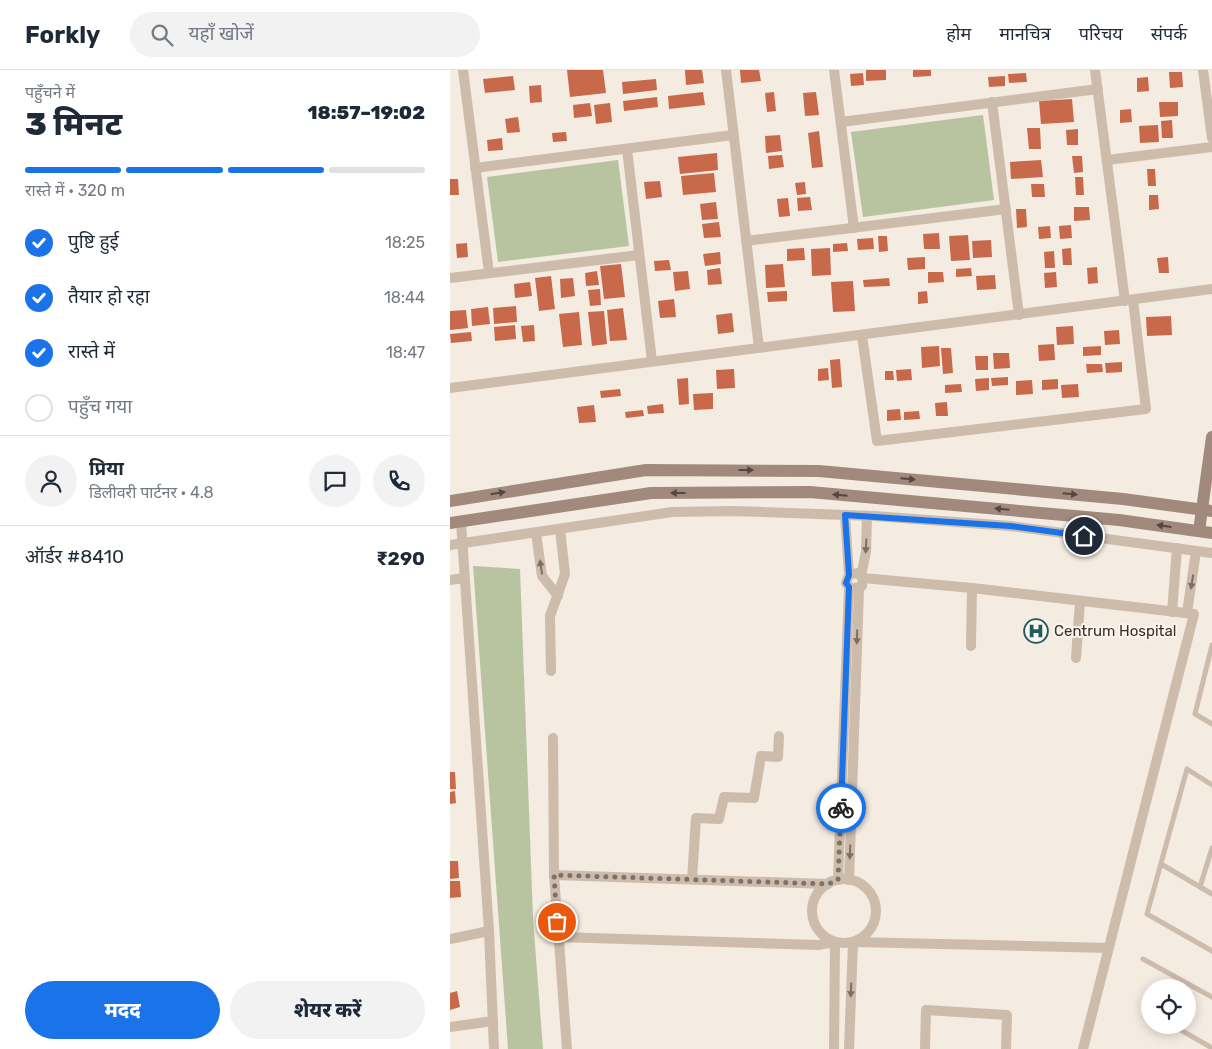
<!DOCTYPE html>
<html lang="hi">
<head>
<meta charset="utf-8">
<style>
	body { margin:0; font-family:Rubik,"Noto Sans Devanagari",sans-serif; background:#f2f2f3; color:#1f2937; height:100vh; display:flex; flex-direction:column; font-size:19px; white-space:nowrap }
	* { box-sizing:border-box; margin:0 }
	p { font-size:16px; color:#747a83 }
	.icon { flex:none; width:28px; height:28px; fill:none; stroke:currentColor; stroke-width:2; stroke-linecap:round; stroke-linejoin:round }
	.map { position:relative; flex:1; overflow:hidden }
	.sheet { display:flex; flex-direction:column; background:#fff; width:450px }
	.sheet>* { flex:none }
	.controls { position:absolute; left:691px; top:909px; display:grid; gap:10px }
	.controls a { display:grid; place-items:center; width:55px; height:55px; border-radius:50%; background:#fff; box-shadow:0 2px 12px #0003; font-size:25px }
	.pin { position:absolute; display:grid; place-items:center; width:42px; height:42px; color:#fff; margin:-21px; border:2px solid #fff; border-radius:50%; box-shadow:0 1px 5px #0007 }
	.courier { position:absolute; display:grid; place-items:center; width:50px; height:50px; margin:-25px; border:4px solid #1a73e8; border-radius:50%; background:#fff; color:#222; box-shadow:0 1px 6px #0007 }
	.headline em { font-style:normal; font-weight:800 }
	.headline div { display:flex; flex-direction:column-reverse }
	.headline { display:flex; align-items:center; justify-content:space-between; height:85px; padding:0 25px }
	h1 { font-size:32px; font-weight:800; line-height:38px }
	.bar { display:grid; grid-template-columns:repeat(4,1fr); gap:8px 5px; align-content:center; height:60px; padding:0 25px }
	.bar i { height:6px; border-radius:4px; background:#e0e1e3 }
	.bar .active { background:#1a73e8 }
	.bar p { grid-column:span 4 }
	.line { display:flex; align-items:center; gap:12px; padding:0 25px; border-top:1px solid #e0e1e3 }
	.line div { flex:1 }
	.round { display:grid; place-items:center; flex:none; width:52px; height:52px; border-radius:26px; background:#f2f2f3 }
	ol { padding:0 25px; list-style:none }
	li { display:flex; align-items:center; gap:15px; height:55px }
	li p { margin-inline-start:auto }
	li .icon { padding:5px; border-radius:50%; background:#1a73e8; color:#fff; stroke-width:4 }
	li:last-child { color:#747a83 }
	li i { width:28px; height:28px; border:2px solid #e0e1e3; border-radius:50% }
	.action { display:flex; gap:10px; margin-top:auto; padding:10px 25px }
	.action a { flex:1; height:58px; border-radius:30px; background:#1a73e8; color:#fff; font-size:20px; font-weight:800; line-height:58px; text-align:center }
	.action a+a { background:#f2f2f3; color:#1f2937 }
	header { display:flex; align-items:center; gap:30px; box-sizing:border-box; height:70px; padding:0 25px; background:#fff; border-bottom:1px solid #e0e1e3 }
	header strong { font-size:24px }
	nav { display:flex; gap:28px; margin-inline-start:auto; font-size:18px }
	.search { width:350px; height:45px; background:#f2f2f3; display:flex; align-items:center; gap:12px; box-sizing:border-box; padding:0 18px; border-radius:28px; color:#747a83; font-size:19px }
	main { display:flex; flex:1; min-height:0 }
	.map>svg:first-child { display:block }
	.green { fill:#b8c4a0 }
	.building { fill:#c8694b }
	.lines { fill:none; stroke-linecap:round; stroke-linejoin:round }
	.lane { stroke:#cdbbac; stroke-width:5 }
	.street { stroke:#cdbbac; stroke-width:10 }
	.secondary { stroke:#a18a7d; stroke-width:12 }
	.oneway { fill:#544640 }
	.oneway2 { fill:#7d6f65 }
	.done { stroke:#7c716b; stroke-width:5; stroke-dasharray:0 9 }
	.route { stroke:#1a73e8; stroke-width:6 }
	.labels { text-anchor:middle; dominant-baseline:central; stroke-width:4; stroke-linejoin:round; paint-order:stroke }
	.poi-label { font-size:15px; fill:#3b302b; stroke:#fbf5ee; text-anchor:start }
</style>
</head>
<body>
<header>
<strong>Forkly</strong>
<div class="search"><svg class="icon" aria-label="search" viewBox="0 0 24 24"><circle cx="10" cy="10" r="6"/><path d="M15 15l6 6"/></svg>यहाँ खोजें</div>
<nav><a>होम</a><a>मानचित्र</a><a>परिचय</a><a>संपर्क</a></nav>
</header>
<main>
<section class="sheet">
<div class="headline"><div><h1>3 मिनट</h1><p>पहुँचने में</p></div><em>18:57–19:02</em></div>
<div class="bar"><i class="active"></i><i class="active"></i><i class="active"></i><i></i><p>रास्ते में · 320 m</p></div>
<ol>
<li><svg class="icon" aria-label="check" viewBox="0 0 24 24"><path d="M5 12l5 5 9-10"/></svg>पुष्टि हुई<p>18:25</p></li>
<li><svg class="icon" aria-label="check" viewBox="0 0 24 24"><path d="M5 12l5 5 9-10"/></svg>तैयार हो रहा<p>18:44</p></li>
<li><svg class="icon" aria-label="check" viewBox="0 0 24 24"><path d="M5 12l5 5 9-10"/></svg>रास्ते में<p>18:47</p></li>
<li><i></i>पहुँच गया</li>
</ol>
<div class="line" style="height:90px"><a class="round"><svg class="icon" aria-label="person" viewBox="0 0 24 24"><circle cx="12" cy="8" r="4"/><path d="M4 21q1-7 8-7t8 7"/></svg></a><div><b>प्रिया</b><p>डिलीवरी पार्टनर · 4.8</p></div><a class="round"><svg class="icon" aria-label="chat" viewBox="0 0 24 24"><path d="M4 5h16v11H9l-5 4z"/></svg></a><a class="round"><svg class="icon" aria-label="phone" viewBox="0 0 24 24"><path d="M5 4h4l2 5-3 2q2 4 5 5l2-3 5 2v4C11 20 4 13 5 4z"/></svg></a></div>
<div class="line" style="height:65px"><div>ऑर्डर #8410</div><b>₹290</b></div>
<div class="action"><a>मदद</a><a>शेयर करें</a></div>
</section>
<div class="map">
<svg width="762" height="979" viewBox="0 0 762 979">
	<rect width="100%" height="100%" fill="#f4ebe1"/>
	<!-- green -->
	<g class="green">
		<path d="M533,45l11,85 -131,17 -12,-85z"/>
		<path d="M168,90l11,86 -131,16 -11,-85z"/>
		<path d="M23,496l47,3 13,349 10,131h-35z"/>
	</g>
	<!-- building -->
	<g class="building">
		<path d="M117,0h36l3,23 -36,4z"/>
		<path d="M235,0h17l2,13 -18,2z"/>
		<path d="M290,0h19l2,11 -20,2z"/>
		<path d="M416,0h20v10l-20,1z"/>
		<path d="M463,0h18v6l-18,1z"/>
		<path d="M719,2h13l1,15 -13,1z"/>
		<path d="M413,3l1,12 -13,1 -1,-12z"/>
		<path d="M576,3l1,9 -18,1 -1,-9z"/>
		<path d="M63,6l2,14 -30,3 -2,-14z"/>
		<path d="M555,6v10l-16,1 -1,-10z"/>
		<path d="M698,7l1,14 -12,1v-14z"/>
		<path d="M206,9l1,11 -34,4 -1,-12z"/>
		<path d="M91,15l1,17 -12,1 -1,-17z"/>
		<path d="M253,22l2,13 -36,4 -1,-13z"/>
		<path d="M324,22l2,19 -9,1 -2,-19z"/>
		<path d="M366,22l3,23 -14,1 -2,-23z"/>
		<path d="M207,27l1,10 -34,4 -1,-10z"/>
		<path d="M622,29l2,23 -33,2 -2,-23z"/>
		<path d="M709,32h19v14l-18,1z"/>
		<path d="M140,33l2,13 -18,2 -1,-13z"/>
		<path d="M160,33l2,19 -16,2 -2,-19z"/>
		<path d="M681,39l1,13 -12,1v-13z"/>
		<path d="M68,47l2,15 -13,1 -2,-14z"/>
		<path d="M722,50l1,18h-11l-1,-17z"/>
		<path d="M708,55l1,17 -19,1 -1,-17z"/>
		<path d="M577,58h13l1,21h-12z"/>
		<path d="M628,59v16h-11l-1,-15z"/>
		<path d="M369,61l4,36 -11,1 -4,-35z"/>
		<path d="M116,62l1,9 -14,1 -1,-9z"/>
		<path d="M330,65l2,16 -16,2 -1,-17z"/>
		<path d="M52,68l1,12 -15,1 -1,-11z"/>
		<path d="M267,83l1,17 -38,4 -2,-17z"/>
		<path d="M332,85l2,12 -15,2 -1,-13z"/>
		<path d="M622,86h10l1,16 -9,1z"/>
		<path d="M591,90l2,17 -32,2 -1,-17z"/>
		<path d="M697,99h8l1,17h-8z"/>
		<path d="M264,103l2,19 -33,3 -2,-19z"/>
		<path d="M625,107h8l1,18h-8z"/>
		<path d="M0,109h8l1,16h-9z"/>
		<path d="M210,111l2,16 -16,2 -2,-17z"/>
		<path d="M355,112l1,12 -9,1 -2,-12z"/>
		<path d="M581,114h13l1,13h-13z"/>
		<path d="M699,125h9l1,14 -10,1z"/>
		<path d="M360,127l2,13 -14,1 -1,-13z"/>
		<path d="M338,128l2,18 -11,1 -2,-18z"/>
		<path d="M266,132l2,17 -16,1 -2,-16z"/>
		<path d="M624,137h15l1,13 -16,1z"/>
		<path d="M566,139h10l1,18 -10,1z"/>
		<path d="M269,152l2,15 -17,1 -2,-14z"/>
		<path d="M621,155l1,13 -12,1 -1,-13z"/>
		<path d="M600,156l1,12 -12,1 -1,-12z"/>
		<path d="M489,163l1,16h-16l-1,-15z"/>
		<path d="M518,165l2,25 -19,1 -2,-25z"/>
		<path d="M428,166h9l1,15 -9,1z"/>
		<path d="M423,168l1,11 -16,1 -1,-11z"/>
		<path d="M541,170l1,17 -19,1 -1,-17z"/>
		<path d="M17,173l1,14 -11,1 -1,-14z"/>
		<path d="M397,173l1,8 -15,1v-8z"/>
		<path d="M354,178l1,12 -18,1v-12z"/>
		<path d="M380,178l1,27 -19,1 -1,-27z"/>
		<path d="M621,178l1,17h-9l-1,-16z"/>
		<path d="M604,181l1,17h-10l-1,-16z"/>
		<path d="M270,182l1,12 -16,2 -2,-12z"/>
		<path d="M475,187v12l-17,1 -1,-12z"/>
		<path d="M718,187l1,16h-10l-2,-15z"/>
		<path d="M219,190l2,10 -16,1 -1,-10z"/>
		<path d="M171,194l4,33 -21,2 -4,-33z"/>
		<path d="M333,194l2,23 -19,1 -1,-23z"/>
		<path d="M647,197l1,16 -10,1 -1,-16z"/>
		<path d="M270,198l2,16 -14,1 -1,-15z"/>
		<path d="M521,198l1,8 -16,1v-8z"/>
		<path d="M147,201l2,14 -13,1 -1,-13z"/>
		<path d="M238,201l2,18 -15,2 -2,-19z"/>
		<path d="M478,202h15l1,10 -16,1z"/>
		<path d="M606,202l1,15 -12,1 -1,-15z"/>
		<path d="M545,205l1,14 -19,1 -1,-14z"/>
		<path d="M101,206l4,33 -16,2 -4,-33z"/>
		<path d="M123,208l2,18 -14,2 -1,-19z"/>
		<path d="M439,208l1,8 -26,1 -1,-7z"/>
		<path d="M403,211l2,30 -22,1 -2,-30z"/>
		<path d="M80,212l2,14 -17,2 -1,-14z"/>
		<path d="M150,219l1,16 -11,1 -2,-16z"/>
		<path d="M337,221v10l-19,1 -1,-10z"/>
		<path d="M477,221l1,12 -10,1v-12z"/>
		<path d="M224,229l2,18 -16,1 -2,-17z"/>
		<path d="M66,236l1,16 -23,2 -1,-16z"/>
		<path d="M38,237l2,17 -18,2 -1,-17z"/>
		<path d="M173,238l4,32 -17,1 -3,-31z"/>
		<path d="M16,240l2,18 -18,2v-19z"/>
		<path d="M154,241l3,33 -15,2 -4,-34z"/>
		<path d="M129,242l3,33 -19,2 -4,-33z"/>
		<path d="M282,243l2,19 -16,2 -2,-19z"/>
		<path d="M721,246l1,19 -25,1 -1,-19z"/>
		<path d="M65,255l1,14 -21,2 -1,-14z"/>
		<path d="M84,255l1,16 -12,1 -2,-16z"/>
		<path d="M623,256l1,18 -17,1 -1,-18z"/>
		<path d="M669,260l1,14 -15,1 -1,-14z"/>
		<path d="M21,262l1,9 -21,2 -1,-9z"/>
		<path d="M604,274l1,16 -16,1 -1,-16z"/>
		<path d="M489,276l1,20 -18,2 -1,-21z"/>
		<path d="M651,276v9l-18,1v-9z"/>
		<path d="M491,278h10l2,25 -10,1z"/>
		<path d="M543,283h16l1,15 -16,1z"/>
		<path d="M525,286h13v14h-12z"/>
		<path d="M390,289l2,28 -10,1 -2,-28z"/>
		<path d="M672,292v10l-16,1 -1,-10z"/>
		<path d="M636,294h16l1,8 -16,1z"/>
		<path d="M378,298l1,12 -11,1v-12z"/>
		<path d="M284,299l1,19 -18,1 -1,-19z"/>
		<path d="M461,299l1,11 -15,1 -1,-11z"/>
		<path d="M435,301h8l1,9h-9z"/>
		<path d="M558,307v8l-16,1 -1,-8z"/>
		<path d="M238,308l1,26 -10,1 -2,-26z"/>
		<path d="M539,308v12l-13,1 -1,-12z"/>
		<path d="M608,309v10l-16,1v-10z"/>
		<path d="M582,310l1,14 -17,1v-14z"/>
		<path d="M511,314l1,8 -17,1v-8z"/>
		<path d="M628,314l1,13 -17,1 -1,-13z"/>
		<path d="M170,319l1,7 -20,2 -1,-7z"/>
		<path d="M263,323v16l-19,1 -1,-16z"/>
		<path d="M497,332l1,14h-12l-1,-13z"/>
		<path d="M213,334l1,9 -16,1 -1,-8z"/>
		<path d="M144,335l2,17 -17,1 -2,-16z"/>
		<path d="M450,339l1,11 -14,1v-11z"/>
		<path d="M193,340l1,6 -18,2 -1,-6z"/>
		<path d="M469,341l1,8 -16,1v-8z"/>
		<path d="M0,702h5l1,17h-6z"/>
		<path d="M5,721l1,12 -6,1v-12z"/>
		<path d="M0,791h8l1,17 -9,1z"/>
		<path d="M0,811h10l1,16 -11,1z"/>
		<path d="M7,921l3,16 -10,3v-17z"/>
	</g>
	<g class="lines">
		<!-- lane -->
		<g class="lane">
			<path d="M762,575l-17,69 17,10"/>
			<path d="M762,715l-25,-16 -40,145 65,37"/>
			<path d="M711,794l51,30"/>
			<path d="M750,817l12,-39"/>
			<path d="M693,889l69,38"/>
			<path d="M695,940l5,3"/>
			<path d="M722,955l40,23"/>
		</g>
		<!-- street -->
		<g class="street">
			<path d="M13,0l26,203"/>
			<path d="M276,0l33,278"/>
			<path d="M384,0l20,158"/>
			<path d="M645,0l30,231"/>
			<path d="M753,0l9,68"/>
			<path d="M542,32l27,213"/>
			<path d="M391,52l257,-33"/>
			<path d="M177,79l25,212"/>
			<path d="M657,90l105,-13"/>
			<path d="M25,98l258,-33"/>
			<path d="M296,171l260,-32"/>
			<path d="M0,208l189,-23"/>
			<path d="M412,266l15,105 269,-32 -13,-109"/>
			<path d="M0,318l762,-99"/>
			<path d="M395,445l4,60"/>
			<path d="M11,452l28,409 5,118"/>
			<path d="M86,463l6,43 16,20"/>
			<path d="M0,475l222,-33 62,-1 140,5 136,10 202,27"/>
			<path d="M411,506l5,-24 1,-36"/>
			<path d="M413,508l-1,8 -11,3 -5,-6 3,-8 8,-2 6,5 109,10 222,26 -111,435"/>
			<path d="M0,510l14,-2"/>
			<path d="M722,542l5,-64"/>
			<path d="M737,543l9,-62"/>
			<path d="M521,576l1,-58"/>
			<path d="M626,588l4,-57"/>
			<path d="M101,601l-1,-55 15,-42 -5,-45"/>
			<path d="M103,668l1,137 13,174"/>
			<path d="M104,805l274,9"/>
			<path d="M242,809l4,-61 23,1 5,-22 30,1 7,-42 17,1 1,-21"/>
			<circle cx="394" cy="841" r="32"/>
			<path d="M388,810l11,-293"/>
			<path d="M399,810l10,-291"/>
			<path d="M108,867l260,8 17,-3 -1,107"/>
			<path d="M0,869l39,-8"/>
			<path d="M0,957l43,-6"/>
			<path d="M399,979l4,-107 256,6"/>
			<path d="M475,979l1,-39 81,5 -1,34"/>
		</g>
		<!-- secondary -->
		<g class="secondary">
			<path d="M0,431l196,-31 173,1 304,28 89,12"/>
			<path d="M0,453l201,-30 159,-1 309,28 93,13"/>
			<path d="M749,461l13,-94"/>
		</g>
	</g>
	<!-- one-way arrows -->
	<defs><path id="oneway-solid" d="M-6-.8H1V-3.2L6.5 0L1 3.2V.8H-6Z" transform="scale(1.25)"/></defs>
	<g class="oneway">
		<use href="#oneway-solid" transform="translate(296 400)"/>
		<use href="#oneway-solid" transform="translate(458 409) rotate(5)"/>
		<use href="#oneway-solid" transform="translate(48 423) rotate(-9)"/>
		<use href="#oneway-solid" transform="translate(228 423) rotate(180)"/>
		<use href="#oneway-solid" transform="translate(620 424) rotate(5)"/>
		<use href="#oneway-solid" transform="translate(390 425) rotate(-175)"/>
		<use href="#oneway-solid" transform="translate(552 439) rotate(-175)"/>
		<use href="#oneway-solid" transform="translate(714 456) rotate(-172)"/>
	</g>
	<g class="oneway2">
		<use href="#oneway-solid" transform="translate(416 476) rotate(93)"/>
		<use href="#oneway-solid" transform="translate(91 497) rotate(-99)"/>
		<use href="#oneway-solid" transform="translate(742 512) rotate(99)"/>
		<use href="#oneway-solid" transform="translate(407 567) rotate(92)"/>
		<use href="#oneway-solid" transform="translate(400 782) rotate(92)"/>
		<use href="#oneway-solid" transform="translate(401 920) rotate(92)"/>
	</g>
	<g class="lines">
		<!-- done -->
		<path class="done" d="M107,852l-3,-47 274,9 10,-4 3,-72"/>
		<!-- route -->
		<path class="route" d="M391,738l8,-221 -3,-4 3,-8 -4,-60 165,11 74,10"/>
	</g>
	<!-- icons -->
	<defs>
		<g id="hospital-ring" transform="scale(1.25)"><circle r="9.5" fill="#fbf5ee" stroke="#1f5a5e" stroke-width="1.5"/><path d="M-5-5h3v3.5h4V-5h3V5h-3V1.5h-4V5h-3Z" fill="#1f5a5e"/></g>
	</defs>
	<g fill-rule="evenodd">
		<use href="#hospital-ring" x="586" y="561"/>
	</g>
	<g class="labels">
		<!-- poi labels -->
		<g class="poi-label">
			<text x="604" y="561">Centrum Hospital</text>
		</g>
	</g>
</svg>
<div class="controls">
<a><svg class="icon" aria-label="locate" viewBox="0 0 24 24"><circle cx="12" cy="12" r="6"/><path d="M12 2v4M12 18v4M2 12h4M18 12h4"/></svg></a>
</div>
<div class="pin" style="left:107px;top:852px;background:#ea580c"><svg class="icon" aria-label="bag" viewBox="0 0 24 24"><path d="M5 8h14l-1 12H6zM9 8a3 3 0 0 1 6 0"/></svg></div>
<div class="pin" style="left:634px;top:466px;background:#1f2937"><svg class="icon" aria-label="home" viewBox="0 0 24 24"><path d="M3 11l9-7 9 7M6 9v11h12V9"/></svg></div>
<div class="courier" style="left:391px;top:738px"><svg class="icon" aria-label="bike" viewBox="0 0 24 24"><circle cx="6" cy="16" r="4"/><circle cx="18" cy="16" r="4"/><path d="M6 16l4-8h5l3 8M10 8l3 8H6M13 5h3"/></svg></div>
</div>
</main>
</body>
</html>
